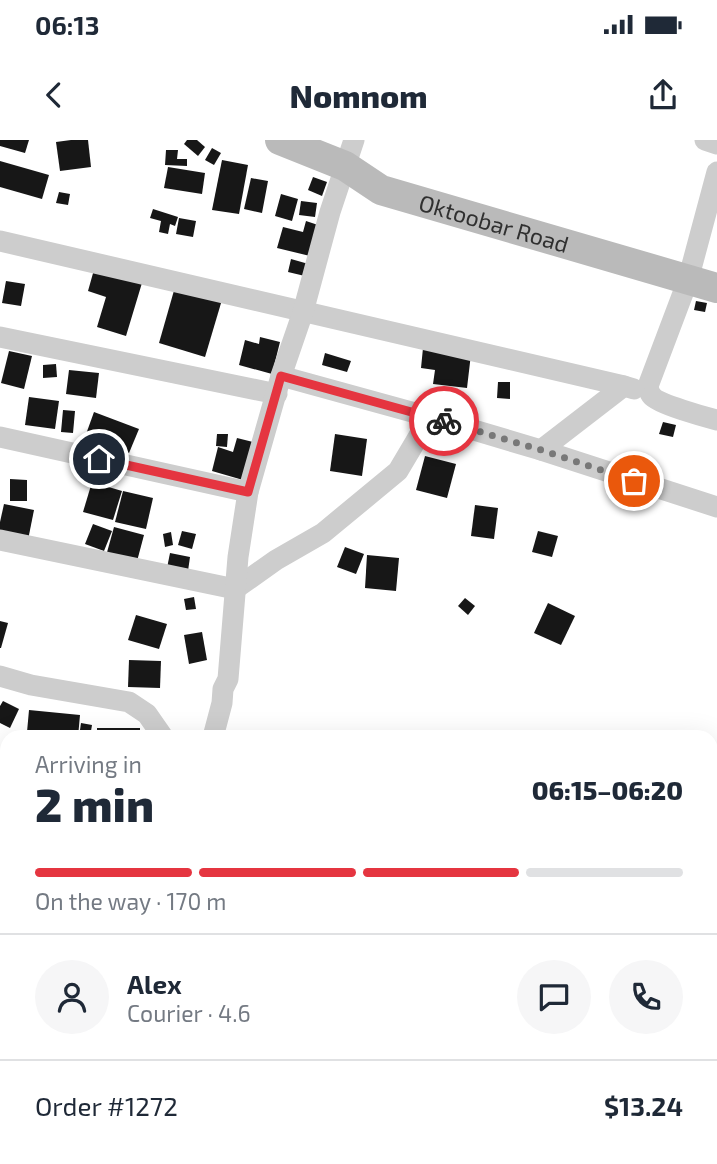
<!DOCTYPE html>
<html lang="en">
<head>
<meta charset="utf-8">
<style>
	body { margin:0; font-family:"Exo 2",sans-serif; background:#f6f6f7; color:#1f2937; height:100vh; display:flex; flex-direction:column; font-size:26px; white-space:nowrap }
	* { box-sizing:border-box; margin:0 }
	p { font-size:23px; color:#747a83 }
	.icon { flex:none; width:38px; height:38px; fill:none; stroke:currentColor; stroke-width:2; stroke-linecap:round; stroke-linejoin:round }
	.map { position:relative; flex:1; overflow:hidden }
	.details { position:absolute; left:0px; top:590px; width:718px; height:436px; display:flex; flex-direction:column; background:#fff; border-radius:21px 21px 0 0; box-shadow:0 7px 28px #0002 }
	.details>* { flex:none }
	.pin { position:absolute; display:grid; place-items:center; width:60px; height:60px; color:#fff; margin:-30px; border:4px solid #fff; border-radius:50%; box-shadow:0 2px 7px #0007 }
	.courier { position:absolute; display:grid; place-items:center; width:70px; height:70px; margin:-35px; border:5px solid #e53540; border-radius:50%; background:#fff; color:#222; box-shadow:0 2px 9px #0007 }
	.summary em { font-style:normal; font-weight:800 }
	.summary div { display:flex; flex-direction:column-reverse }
	.summary { display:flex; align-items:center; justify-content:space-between; height:119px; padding:0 35px }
	h1 { font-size:46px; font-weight:800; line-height:52px }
	.bar { display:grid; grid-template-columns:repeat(4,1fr); gap:10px 7px; align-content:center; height:84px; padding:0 35px }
	.bar i { height:9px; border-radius:5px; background:#e0e1e3 }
	.bar .selected { background:#e53540 }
	.bar p { grid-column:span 4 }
	.line { display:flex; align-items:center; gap:18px; padding:0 35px; border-top:2px solid #e0e1e3 }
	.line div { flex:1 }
	.round { display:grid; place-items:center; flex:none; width:74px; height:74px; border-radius:37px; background:#f6f6f7 }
	.status { display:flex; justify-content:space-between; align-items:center; height:49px; padding:0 35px; background:#fff; direction:ltr }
	.status svg { height:19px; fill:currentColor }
	header { display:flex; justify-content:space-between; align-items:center; height:91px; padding:0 35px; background:#fff; font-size:32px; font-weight:800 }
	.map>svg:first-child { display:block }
	.building { fill:#171717 }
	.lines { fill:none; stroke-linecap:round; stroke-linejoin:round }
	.street { stroke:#cdcdcd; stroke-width:21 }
	.secondary { stroke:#bababa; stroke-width:30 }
	.done { stroke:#787878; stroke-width:7; stroke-dasharray:0 12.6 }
	.route { stroke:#e53540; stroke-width:9 }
	.labels { text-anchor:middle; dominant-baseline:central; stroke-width:7; stroke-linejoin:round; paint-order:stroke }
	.street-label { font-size:23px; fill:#303030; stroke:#fff }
</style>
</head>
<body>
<div class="status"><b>06:13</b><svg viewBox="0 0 49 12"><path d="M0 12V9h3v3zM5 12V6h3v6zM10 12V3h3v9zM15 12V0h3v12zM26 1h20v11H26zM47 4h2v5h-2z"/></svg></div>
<header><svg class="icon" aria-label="back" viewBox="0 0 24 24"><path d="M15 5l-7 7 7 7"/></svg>Nomnom<svg class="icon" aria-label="share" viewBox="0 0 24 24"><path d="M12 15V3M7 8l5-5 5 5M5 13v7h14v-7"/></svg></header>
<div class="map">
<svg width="717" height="1024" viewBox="0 0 717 1024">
	<rect width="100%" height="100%" fill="#fff"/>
	<!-- building -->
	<g class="building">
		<path d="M0,0h29l-4,13 -25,-7z"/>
		<path d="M71,0h17l3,27 -31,4 -4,-29z"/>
		<path d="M187,0h10l8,7 -7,9 -14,-12z"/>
		<path d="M212,8l9,5 -7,12 -9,-5z"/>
		<path d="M166,10h12l-1,9h10v7l-22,-1z"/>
		<path d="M222,20l26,5 -9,49 -27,-4z"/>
		<path d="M0,21l49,14 -7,24 -42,-12z"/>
		<path d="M168,27l37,6 -3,21 -38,-6z"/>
		<path d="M313,37l14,5 -5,14 -14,-6z"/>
		<path d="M251,38l17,3 -6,32 -18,-4z"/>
		<path d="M59,52l11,2 -2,11 -12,-2z"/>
		<path d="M281,54l17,5 -6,22 -17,-5z"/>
		<path d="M301,61l16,2 -2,14 -16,-2z"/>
		<path d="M153,69l25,8 -3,9 -5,-2 -2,10 -9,-2 2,-11 -11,-3z"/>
		<path d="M179,78l17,3 -3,16 -17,-3z"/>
		<path d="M306,81l12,4 -8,31 -33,-8 6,-21 20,5z"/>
		<path d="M97,119l48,14 -19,63 -29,-9 9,-30 -18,-6z"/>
		<path d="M291,119l21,6 -3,12 -21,-5z"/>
		<path d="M177,140l47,13 -19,64 -46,-14z"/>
		<path d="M6,141l19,3 -4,22 -19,-3z"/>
		<path d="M696,161l11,2 -2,9 -11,-2z"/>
		<path d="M260,197l20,5 -8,32 -33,-9 6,-25 14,4z"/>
		<path d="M423,208l48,6 -4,34 -34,-4 2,-14 -14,-2z"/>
		<path d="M9,211l23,5 -8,33 -23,-6z"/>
		<path d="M325,213l26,8 -4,11 -25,-7z"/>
		<path d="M56,224l1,13 -14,1v-13z"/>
		<path d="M69,230l30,3 -3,25 -30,-4z"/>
		<path d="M498,242h12v17l-13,-1z"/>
		<path d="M29,257l30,4 -4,28 -30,-4z"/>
		<path d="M63,270l12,1 -2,22 -12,-1z"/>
		<path d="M94,272l45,17 -10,24 -44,-16z"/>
		<path d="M663,282l13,3 -3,12 -14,-3z"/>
		<path d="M217,294h11l-1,13 -11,-1z"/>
		<path d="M335,294l32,5 -5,37 -32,-5z"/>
		<path d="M237,298l16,4 -10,38 -31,-9 6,-24 15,5z"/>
		<path d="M425,316l31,8 -9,34 -31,-8z"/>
		<path d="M10,339l17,1v21h-17z"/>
		<path d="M92,342l30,9 -9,29 -30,-8z"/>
		<path d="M123,351l30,7 -7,31 -31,-7z"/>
		<path d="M4,364l30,6 -6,30 -28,-6v-12z"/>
		<path d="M475,365l23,3 -4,31 -23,-3z"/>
		<path d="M93,384l19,7 -8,20 -19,-7z"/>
		<path d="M114,387l30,8 -8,30 -30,-9z"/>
		<path d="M182,391l14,3 -4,15 -14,-4z"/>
		<path d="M538,391l20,5 -6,21 -20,-5z"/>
		<path d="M171,392l2,13 -8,2 -2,-13z"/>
		<path d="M345,407l19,7 -8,20 -19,-7z"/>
		<path d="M170,413l20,4 -2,14 -21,-3z"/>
		<path d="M367,415l32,3 -3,33 -31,-3z"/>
		<path d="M194,457l2,12 -10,1 -2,-11z"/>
		<path d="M465,458l10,8 -7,9 -10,-9z"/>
		<path d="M548,463l27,13 -14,29 -27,-12z"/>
		<path d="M136,475l31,9 -8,25 -31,-9z"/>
		<path d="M0,481l8,2 -7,25h-1z"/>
		<path d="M202,492l5,28 -18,4 -5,-29z"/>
		<path d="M129,520l32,1 -1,27 -32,-1z"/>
		<path d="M3,561l16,8 -9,19 -10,-5v-17z"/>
		<path d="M29,570l51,5 -2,22h-32v-3l-19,-2z"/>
		<path d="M81,583l11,2 -2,12h-11z"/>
		<rect x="97" y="588" width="43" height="9"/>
		<path d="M0,899l7,2v37l-2,-1 -4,16z"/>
		<path d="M710,1005h4l2,16 -22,2 -1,-5h17z"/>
		<path d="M194,1018h43l1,6h-43z"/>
		<path d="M313,1018h35v5l-35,-2z"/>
		<path d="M416,1018h29l5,2 -1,4h-34z"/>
	</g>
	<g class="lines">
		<!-- street -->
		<g class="street">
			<path d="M705,0l12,4"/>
			<path d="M717,32l-29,108 -40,106c1,4 1,7 4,10 6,8 53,21 65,24"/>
			<path d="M0,101l624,145"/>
			<path d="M0,197l277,57"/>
			<path d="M281,236l149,41 111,33 176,57"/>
			<path d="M0,297l248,55"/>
			<path d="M541,310l83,-64 10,3"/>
			<path d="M0,400l235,49 41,-29 47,-27 75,-62 32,-54"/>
			<path d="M0,536l31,9 98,17 18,12 16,23"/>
			<path d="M213,597l9,-34 1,-14 5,-10 10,-122 10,-65 33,-116 22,-64 27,-100 24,-72"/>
			<path d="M0,648l7,2"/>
			<path d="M0,754l7,2"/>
			<path d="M0,868l7,1"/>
			<path d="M0,994l7,1"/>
			<path d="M95,1018l16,6"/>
			<path d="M513,1018l17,6"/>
		</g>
		<!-- secondary -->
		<path class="secondary" id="s1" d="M280,0l65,26 36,24 336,98"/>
	</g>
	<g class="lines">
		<!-- done -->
		<path class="done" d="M444,281l97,29 93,31"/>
		<!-- route -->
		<path class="route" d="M99,319l149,33 33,-116 163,45"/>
	</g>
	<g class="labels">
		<!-- street labels -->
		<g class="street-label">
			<text stroke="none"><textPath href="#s1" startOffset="231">Oktoobar Road</textPath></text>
		</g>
	</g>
</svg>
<div class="pin" style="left:634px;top:341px;background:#ea580c"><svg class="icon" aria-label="bag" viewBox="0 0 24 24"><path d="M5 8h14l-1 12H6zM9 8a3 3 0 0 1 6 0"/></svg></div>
<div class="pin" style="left:99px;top:319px;background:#1f2937"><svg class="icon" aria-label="home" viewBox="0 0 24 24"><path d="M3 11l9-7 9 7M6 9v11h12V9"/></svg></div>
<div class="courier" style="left:444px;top:281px"><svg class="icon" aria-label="bike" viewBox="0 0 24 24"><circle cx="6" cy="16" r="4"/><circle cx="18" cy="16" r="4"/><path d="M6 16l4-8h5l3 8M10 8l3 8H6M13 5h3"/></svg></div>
<section class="details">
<div class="summary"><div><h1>2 min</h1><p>Arriving in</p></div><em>06:15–06:20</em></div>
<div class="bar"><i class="selected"></i><i class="selected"></i><i class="selected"></i><i></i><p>On the way · 170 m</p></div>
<div class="line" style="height:126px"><a class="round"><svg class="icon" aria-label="person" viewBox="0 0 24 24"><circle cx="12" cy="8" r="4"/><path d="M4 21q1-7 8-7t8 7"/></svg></a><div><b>Alex</b><p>Courier · 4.6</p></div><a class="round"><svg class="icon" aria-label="chat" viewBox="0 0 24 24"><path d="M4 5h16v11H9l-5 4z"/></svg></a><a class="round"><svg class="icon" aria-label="phone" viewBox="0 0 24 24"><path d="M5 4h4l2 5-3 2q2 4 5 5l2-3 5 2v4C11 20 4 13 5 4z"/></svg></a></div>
<div class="line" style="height:91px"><div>Order #1272</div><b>$13.24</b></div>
</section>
</div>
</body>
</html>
